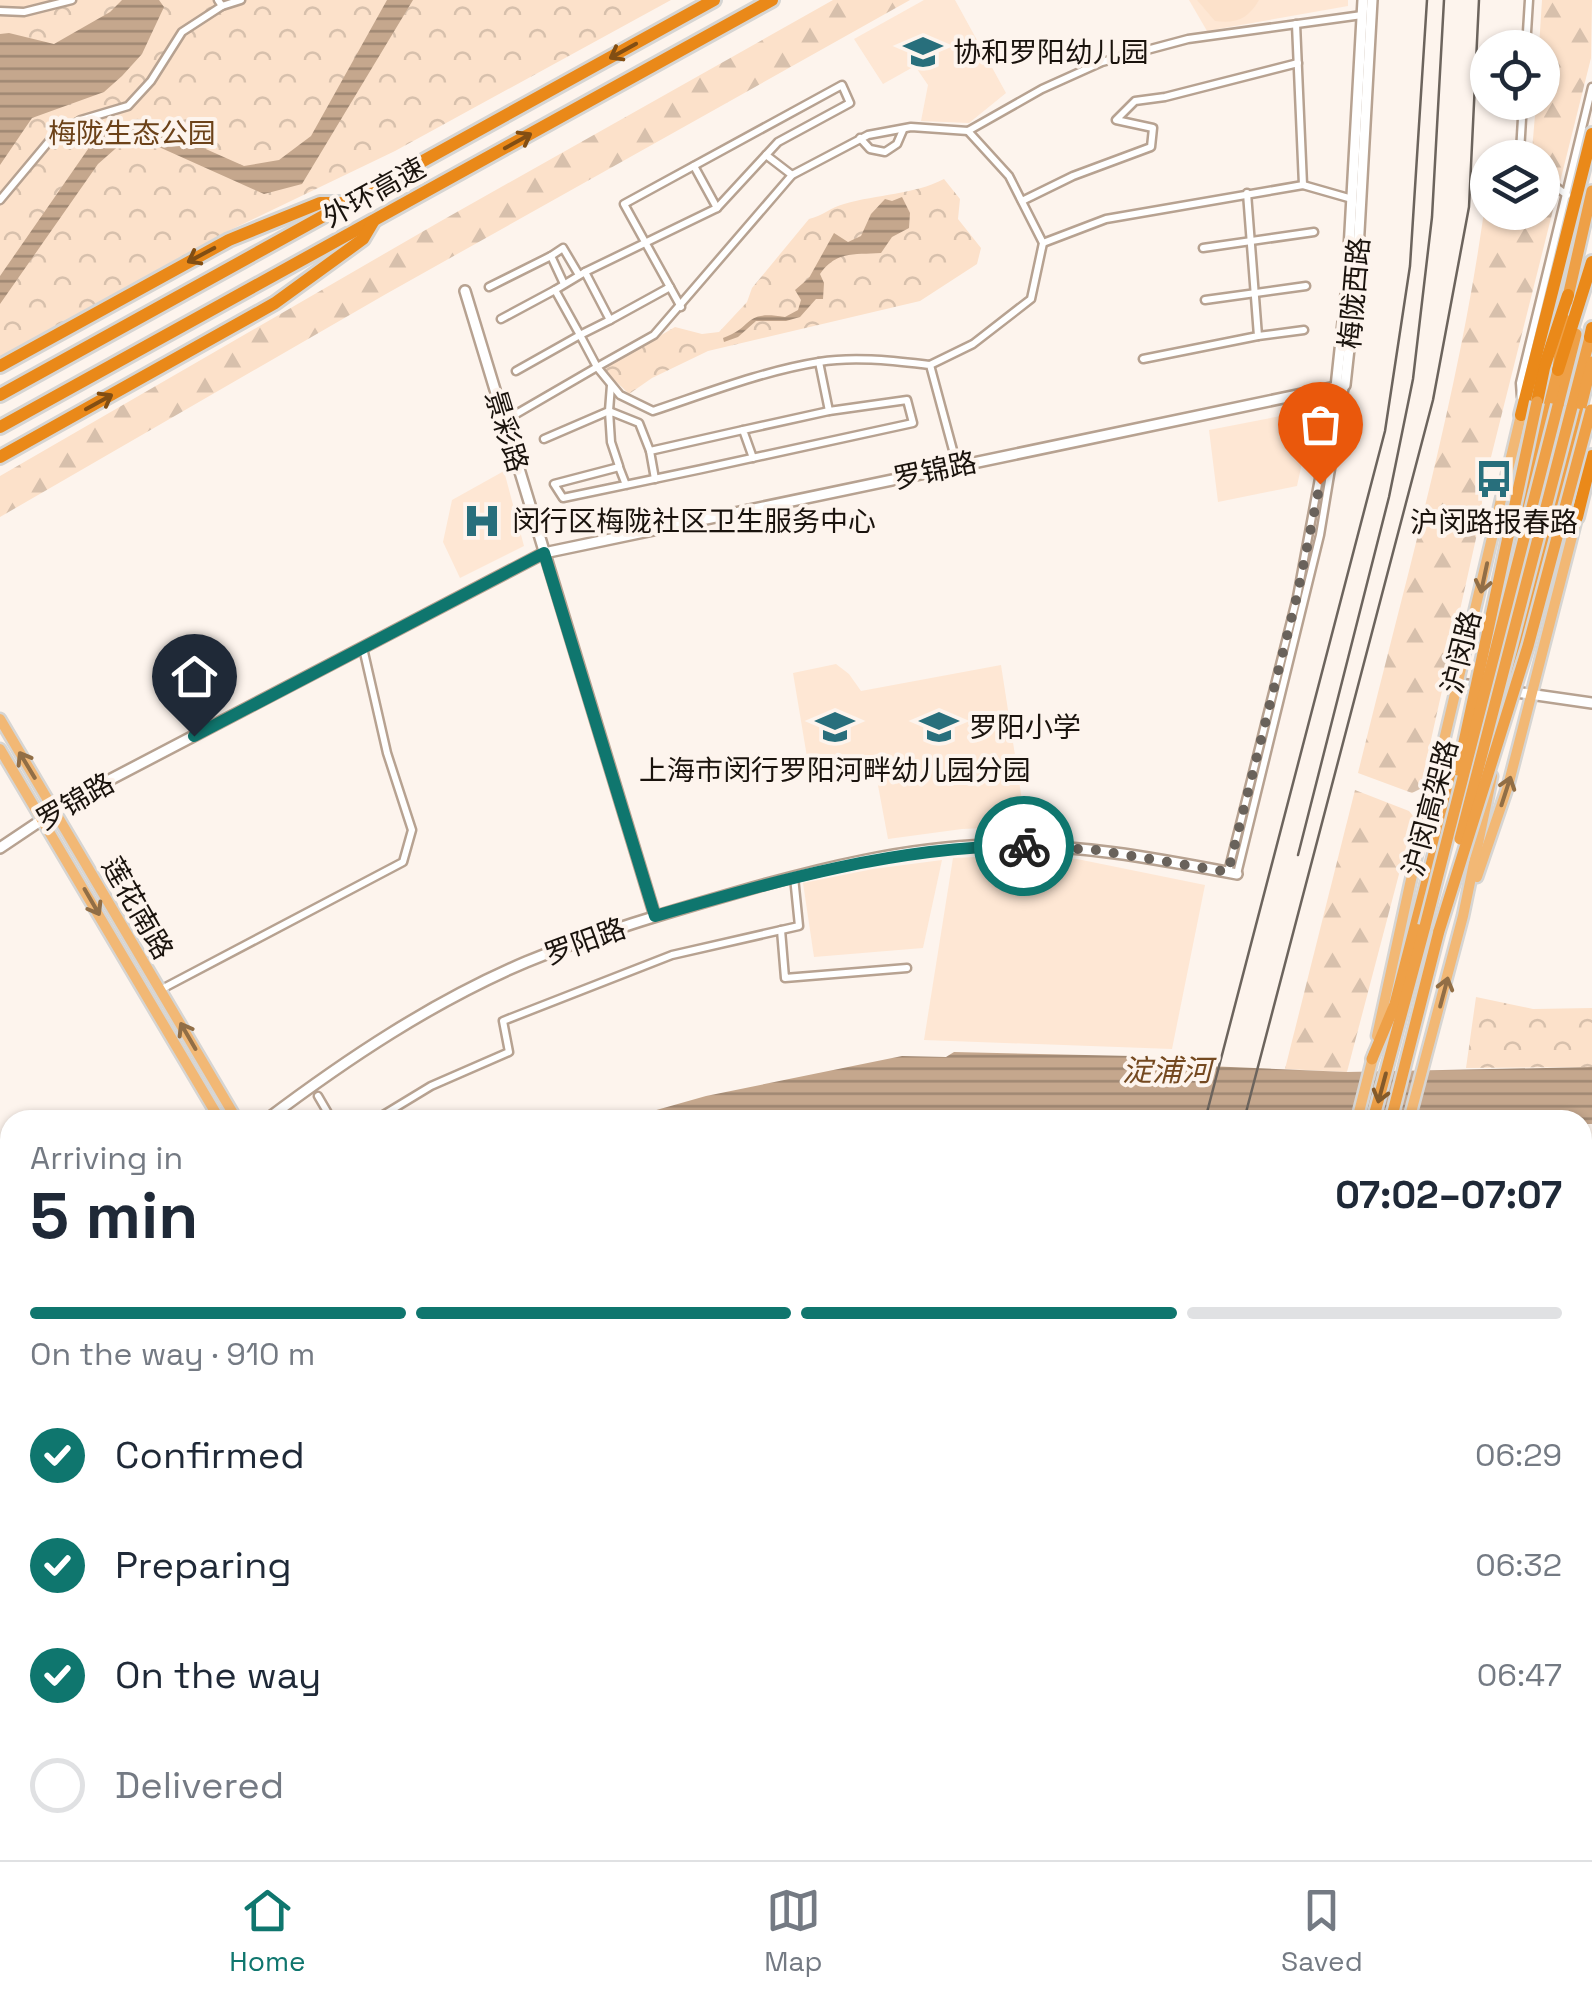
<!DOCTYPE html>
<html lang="en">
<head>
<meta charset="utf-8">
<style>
	body { margin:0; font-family:"Space Grotesk","Noto Sans SC",sans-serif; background:#f6f6f7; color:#1f2937; height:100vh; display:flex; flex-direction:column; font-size:38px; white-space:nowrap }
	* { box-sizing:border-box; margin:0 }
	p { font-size:32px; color:#747a83 }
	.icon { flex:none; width:55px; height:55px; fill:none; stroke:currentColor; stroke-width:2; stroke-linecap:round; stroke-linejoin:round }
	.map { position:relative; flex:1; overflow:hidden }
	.panel { position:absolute; left:0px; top:1110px; width:1592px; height:750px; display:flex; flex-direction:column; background:#fff; border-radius:30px 30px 0 0; box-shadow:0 2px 8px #0004 }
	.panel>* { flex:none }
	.tools { position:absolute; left:1470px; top:30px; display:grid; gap:20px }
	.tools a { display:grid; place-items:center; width:90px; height:90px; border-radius:50%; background:#fff; box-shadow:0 2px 8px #0004; font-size:50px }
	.pin { position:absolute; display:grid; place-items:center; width:85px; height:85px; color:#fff; margin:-102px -42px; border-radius:50% 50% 50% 0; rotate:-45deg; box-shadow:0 0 10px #0007 }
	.pin .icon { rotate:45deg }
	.courier { position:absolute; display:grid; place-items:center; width:100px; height:100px; margin:-50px; border:8px solid #0f766e; border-radius:50%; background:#fff; color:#222; box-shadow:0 2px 12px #0007 }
	.headline em { font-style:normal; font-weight:700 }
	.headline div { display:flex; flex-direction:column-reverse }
	.headline { display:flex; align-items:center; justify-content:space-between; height:170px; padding:0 30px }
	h1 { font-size:65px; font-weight:700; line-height:75px }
	.bar { display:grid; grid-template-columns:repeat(4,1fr); gap:15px 10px; align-content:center; height:120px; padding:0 30px }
	.bar i { height:12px; border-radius:8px; background:#e0e1e3 }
	.bar .current { background:#0f766e }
	.bar p { grid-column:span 4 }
	ol { padding:0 30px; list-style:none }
	li { display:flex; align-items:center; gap:30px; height:110px }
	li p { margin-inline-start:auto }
	li .icon { padding:10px; border-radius:50%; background:#0f766e; color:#fff; stroke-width:4 }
	li:last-child { color:#747a83 }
	li i { width:55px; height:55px; border:5px solid #e0e1e3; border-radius:50% }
	.tabs { display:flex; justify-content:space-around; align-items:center; height:140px; border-top:2px solid #e0e1e3; background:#fff; font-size:28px; color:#747a83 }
	.tabs a { display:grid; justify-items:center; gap:5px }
	.tabs .current { color:#0f766e }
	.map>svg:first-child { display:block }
	.built { fill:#fee7d4 }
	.forest { fill:url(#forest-firs) }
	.park { fill:url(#park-crowns) }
	.pitch { fill:#fce1ca }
	.water { fill:url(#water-rules) }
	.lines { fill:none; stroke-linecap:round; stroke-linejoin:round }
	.minor-casing { stroke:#b7a291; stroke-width:11 }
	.tertiary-casing { stroke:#b7a291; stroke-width:14 }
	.secondary-casing { stroke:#b7a291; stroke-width:15 }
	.primary-casing { stroke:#d6d5d3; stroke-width:15 }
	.trunk-casing { stroke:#d6d5d3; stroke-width:16 }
	.motorway-casing { stroke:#d6d5d3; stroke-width:18 }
	.minor { stroke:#fff; stroke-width:6 }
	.tertiary { stroke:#fff; stroke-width:9 }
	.secondary { stroke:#fff; stroke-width:10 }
	.primary { stroke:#f2b875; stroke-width:10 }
	.trunk { stroke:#eea047; stroke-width:11 }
	.motorway { stroke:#ea8919; stroke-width:12 }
	.rail { stroke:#6c645d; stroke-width:2.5 }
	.trunk-bridge-casing { stroke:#d6d5d3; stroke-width:16; stroke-linecap:butt }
	.trunk-bridge { stroke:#eea047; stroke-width:11 }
	.oneway { stroke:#824e13 }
	.oneway2 { stroke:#916e46 }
	.oneway3 { stroke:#845a2a }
	.done { stroke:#69625b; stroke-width:10; stroke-dasharray:0 18 }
	.route { stroke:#0f766e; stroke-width:12 }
	.labels { text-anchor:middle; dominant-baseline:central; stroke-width:8; stroke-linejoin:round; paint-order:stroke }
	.poi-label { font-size:28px; fill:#1a130d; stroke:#fdf4ed; text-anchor:start }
	.park-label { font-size:28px; fill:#6c4219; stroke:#fdf4ed }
	.street-label { font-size:28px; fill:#1a130d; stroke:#fdf4ed }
	.water-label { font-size:30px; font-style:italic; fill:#744920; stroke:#fdf4ed }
</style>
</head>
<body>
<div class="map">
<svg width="1592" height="1860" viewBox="0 0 1592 1860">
	<defs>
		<pattern id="forest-firs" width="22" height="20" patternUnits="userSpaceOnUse" patternTransform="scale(2.5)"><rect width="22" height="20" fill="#fce1ca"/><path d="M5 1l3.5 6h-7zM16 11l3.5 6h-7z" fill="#d7c0ac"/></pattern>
		<pattern id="park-crowns" width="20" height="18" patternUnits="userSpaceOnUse" patternTransform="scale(2.5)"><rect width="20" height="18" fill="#fce1ca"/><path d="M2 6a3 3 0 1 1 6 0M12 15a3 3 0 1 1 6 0" fill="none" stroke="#d7c0ac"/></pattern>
		<pattern id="water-rules" width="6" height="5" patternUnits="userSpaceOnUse" patternTransform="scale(2.5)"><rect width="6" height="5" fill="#c5a78d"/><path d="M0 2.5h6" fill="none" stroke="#9f8772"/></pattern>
	</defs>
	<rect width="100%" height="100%" fill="#fdf4ed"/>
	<!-- built -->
	<g class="built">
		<path d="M924,0h31l51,93 -37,30 -48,-2 7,-36 -13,-19 -32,18 -29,-45z"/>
		<path d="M1189,0h159v6l-141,25z"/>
		<path d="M1296,413l10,6 3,12 -12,55 -79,16 -9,-72z"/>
		<path d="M504,471l20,75 -64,32 -17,-36 9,-42z"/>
		<path d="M836,664l13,10 12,17 140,-26 25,161 -64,3 -74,10 -14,-75 -64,11 -17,-102z"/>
		<path d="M998,856l79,3 128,26 -33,164 -248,-9 29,-182z"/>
		<path d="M942,860l-19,88 -109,9 -11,-74 70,-14z"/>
		<path d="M1592,1468v116l-9,-5 -1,-102z"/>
	</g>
	<!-- forest -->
	<g class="forest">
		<path d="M833,0h77l-524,294 -386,223v-41l441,-255z"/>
		<path d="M1542,0h50l-1,58 -31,124c-11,-6 -18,-11 -18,-24l-5,-1 -5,-6 4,-48 6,-1v-54l-3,-1z"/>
		<path d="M1487,189l1,23h54l1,-20 11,6 1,4 -72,287 -2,27 -61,273 -8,4 -54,-20c47,-193 104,-387 129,-584z"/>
		<path d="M1355,790l54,21 5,6 -67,255 -62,-3z"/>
	</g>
	<!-- park -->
	<g class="park">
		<path d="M0,0h671l-276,151 -173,83 -222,124z"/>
		<path d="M944,179l16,20 -2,20 23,29 -4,16 -57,37 -212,50 -56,27 -23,16 -26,-25 72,-42 27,7 17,-2 28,-30 5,-14 57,-69c14,-3 22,-12 35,-15 34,-10 69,-9 100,-25z"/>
		<path d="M1476,997l57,12 59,-1v59l-126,1z"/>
		<path d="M1592,1144v212l-9,10 -1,-221z"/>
	</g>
	<!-- pitch -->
	<path class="pitch" d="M1197,0h62c-11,19 -23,24 -44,21z"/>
	<!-- water -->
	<g class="water">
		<path d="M122,0h37l5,7 -22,47 -20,22 -18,16 -72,26 -32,47v-131l9,-1 45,11 56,-32z"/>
		<path d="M387,0h26l-111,184 -38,10 -114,-51 -27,-1 -25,22 -98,140v-28l95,-137 26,-14 33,1 90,40 35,-6 32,-24z"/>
		<path d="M902,197l8,16 -1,15 -17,9 -11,16c-25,2 -44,-3 -61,21l4,9 -1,16h-7l-16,18 -14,4h-30l-18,16 -14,5 -1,-4c32,-11 19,-28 62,-21l13,-7 3,-10 -6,-10 14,-12 25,-45 14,9 13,-6 10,-22 14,-15 7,2z"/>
		<path d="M954,1052l178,4 4,7 211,9 245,-5v57h-9l-1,-4h-961l85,-24 196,-40 44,1z"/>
	</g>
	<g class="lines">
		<!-- minor casing -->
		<g class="minor-casing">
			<g id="minor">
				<path d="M218,0l4,6 19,-6"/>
				<path d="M0,11l24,1 48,-12"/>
				<path d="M1296,24l7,161"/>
				<path d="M1526,48l3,-48"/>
				<path d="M1523,102l-3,50 5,6"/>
				<path d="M860,138l10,11 15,3 12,-8 6,-14"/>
				<path d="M766,155l26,20"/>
				<path d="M694,166l23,42"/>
				<path d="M1542,177l25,18"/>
				<path d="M0,200l51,-61 30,-19 47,-14 23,-25 31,-49 40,-26"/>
				<path d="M1022,201l51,-25 78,-29 2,-19 -37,-8 19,-19 30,-4 133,-34"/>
				<path d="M1043,243l63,-24 197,-34 49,14"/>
				<path d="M1203,248l111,-16"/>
				<path d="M585,272l132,-64 61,-66 72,-39 -8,-18 -218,119c19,35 38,69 57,103"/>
				<path d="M564,284l-13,-28 12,-8 16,27"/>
				<path d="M489,287l62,-31"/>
				<path d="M1205,300l101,-14"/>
				<path d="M501,319l54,-29"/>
				<path d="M610,320l60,-33"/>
				<path d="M1258,336l46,-6"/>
				<path d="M1143,359l115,-23 -11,-143"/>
				<path d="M930,365l43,-21 58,-45 12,-56 -34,-67 -41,-45"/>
				<path d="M516,371l64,-36 -25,-45 30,-18 25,48 -30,15 17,32 57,-32 138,-160 76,-40 43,-8 57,4 74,-42 60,-27 86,-23 174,-24"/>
				<path d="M1521,397l-1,-14 72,-296"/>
				<path d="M504,421l93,-54 23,28 33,16c54,-18 110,-40 166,-49 36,-6 75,-1 111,3l27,100"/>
				<path d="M544,439l65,-28 2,-26"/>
				<path d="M753,458l-10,-28 86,-19"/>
				<path d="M619,466l-8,-24 -2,-31 30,12 11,28"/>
				<path d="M655,479l-5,-28 93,-21"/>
				<path d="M626,485l-7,-18 -65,17 9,14c117,-24 233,-49 350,-75l-6,-23 -78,11 -10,-49"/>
				<path d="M1228,872l69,-275 39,-210"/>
				<path d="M1237,874l83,-339 25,-150"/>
				<path d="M781,930l4,48 122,-10"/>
				<path d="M160,990l243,-128 9,-32 -25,-77 -24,-105"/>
				<path d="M318,1096l14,24"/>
				<path d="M375,1120l56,-34 78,-34 -6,-31 169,-66 127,-29 -5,-49"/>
				<path d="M0,1593l10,-7"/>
				<path d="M0,1741l10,7"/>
				<path d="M976,1860l3,-10"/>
				<path d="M985,1860l3,-10"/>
			</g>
		</g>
		<!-- tertiary casing -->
		<g class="tertiary-casing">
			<g id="tertiary">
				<path d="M465,291l190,625"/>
				<path d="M1336,387l11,-102 16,-285"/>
				<path d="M1460,684l132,19"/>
				<path d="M0,848l73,-49 471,-246 801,-168 11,-100 16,-285"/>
				<path d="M266,1120c81,-61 166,-118 260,-158 70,-29 143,-50 216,-71 80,-23 163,-43 246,-46 85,-2 166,13 249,29"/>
				<path d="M0,1329l10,-8"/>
				<path d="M131,1850l13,10"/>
				<path d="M5,1860l14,-10"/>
			</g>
		</g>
		<!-- secondary casing -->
		<g class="secondary-casing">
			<g id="secondary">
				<path d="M1582,1399l10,-10"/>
				<path d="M1582,1623l10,3"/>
				<path d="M567,1850l1,10"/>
			</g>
		</g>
		<!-- primary casing -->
		<g class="primary-casing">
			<g id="primary">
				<path d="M0,719l237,401"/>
				<path d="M0,749l220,371"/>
				<path d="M1477,877l31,-91 69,-269"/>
				<path d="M1377,1036l33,-152 111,-469"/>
				<path d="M1357,1120l17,-67"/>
				<path d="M1409,1120l54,-204 29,-140"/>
				<path d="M667,1850l12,10"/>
				<path d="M692,1850l12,10"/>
				<path d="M1184,1860l3,-10"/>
				<path d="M1218,1860l9,-10"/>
			</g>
		</g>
		<!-- trunk casing -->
		<g class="trunk-casing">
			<g id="trunk">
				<path d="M1567,301l25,-110"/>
				<path d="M1558,405l18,-71"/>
				<path d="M1572,407l18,-70"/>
				<path d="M1498,608l60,-238 6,-51"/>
				<path d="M1516,670l76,-308"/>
				<path d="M1372,1059l23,-55 63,-243"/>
				<path d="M1373,1120l52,-194"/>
				<path d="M1391,1120l48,-189"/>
			</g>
		</g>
		<!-- motorway casing -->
		<g class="motorway-casing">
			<g id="motorway">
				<path d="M1590,337l2,-9"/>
				<path d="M0,366l229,-126 91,-37h24"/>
				<path d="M1558,370l34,-108"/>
				<path d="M0,395l714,-395"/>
				<path d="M1537,402l7,-34 24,-73"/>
				<path d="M1521,415l71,-281"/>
				<path d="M0,427l772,-427"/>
				<path d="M0,457l275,-154 88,-64 10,-17"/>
				<path d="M1577,517l15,-61"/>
			</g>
		</g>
		<!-- minor -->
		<use href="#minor" class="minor"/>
		<!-- tertiary -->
		<use href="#tertiary" class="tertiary"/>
		<!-- secondary -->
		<use href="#secondary" class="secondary"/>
		<!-- primary -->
		<use href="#primary" class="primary"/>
		<!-- trunk -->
		<use href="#trunk" class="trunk"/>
		<!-- motorway -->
		<use href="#motorway" class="motorway"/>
		<!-- rail -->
		<g class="rail">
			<path d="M1298,855l91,-358 24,-118 19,-162 12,-217"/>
			<path d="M1205,1120l180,-689 25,-165 17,-266"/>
			<path d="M1244,1120l189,-720 36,-193 10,-207"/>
			<path d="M1023,1860l2,-10"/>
			<path d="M1040,1860l2,-10"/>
			<path d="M1072,1860l3,-10"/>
		</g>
		<!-- trunk-bridge casing -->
		<g class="trunk-bridge-casing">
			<g id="trunk-bridge">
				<path d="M1458,770l79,-368"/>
				<path d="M1460,839l112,-432"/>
				<path d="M1425,926l133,-521"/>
				<path d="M1439,931l89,-285 63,-236"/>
				<path d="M1190,1860l3,-10"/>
				<path d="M1205,1860l2,-10"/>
			</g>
		</g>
		<!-- trunk-bridge -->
		<use href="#trunk-bridge" class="trunk-bridge"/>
	</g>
	<!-- one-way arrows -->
	<defs><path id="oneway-shaft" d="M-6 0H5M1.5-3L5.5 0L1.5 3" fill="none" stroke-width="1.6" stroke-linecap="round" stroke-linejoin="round" transform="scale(2.5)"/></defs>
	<g class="oneway">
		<use href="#oneway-shaft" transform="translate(623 51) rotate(151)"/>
		<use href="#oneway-shaft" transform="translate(518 141) rotate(-29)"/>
		<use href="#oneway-shaft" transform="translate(201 255) rotate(152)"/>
		<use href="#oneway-shaft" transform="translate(99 402) rotate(-29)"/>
	</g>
	<g class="oneway2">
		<use href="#oneway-shaft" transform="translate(1484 578) rotate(102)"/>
		<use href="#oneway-shaft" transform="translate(27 765) rotate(-121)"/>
		<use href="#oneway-shaft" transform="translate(1506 791) rotate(-72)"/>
		<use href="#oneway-shaft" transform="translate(92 902) rotate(60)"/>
		<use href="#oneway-shaft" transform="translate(1444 992) rotate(-75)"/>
		<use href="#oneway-shaft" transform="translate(188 1036) rotate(-120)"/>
	</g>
	<use class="oneway3" href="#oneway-shaft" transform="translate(1382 1088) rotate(105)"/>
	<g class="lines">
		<!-- done -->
		<path class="done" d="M1024,846l72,4 132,22 69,-276 23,-112"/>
		<!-- route -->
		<path class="route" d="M194,736l350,-183 111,363c121,-35 241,-70 369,-70"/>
	</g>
	<!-- icons -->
	<defs>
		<g id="school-bare" transform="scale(3)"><path d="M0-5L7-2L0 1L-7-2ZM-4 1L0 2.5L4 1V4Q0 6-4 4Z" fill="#286f7c" stroke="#fdf4ed" stroke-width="2.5" paint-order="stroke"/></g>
		<g id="bus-bare" transform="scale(3)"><path d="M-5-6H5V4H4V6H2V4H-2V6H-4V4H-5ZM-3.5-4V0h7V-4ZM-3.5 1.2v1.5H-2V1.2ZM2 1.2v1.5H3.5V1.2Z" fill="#286f7c" stroke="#fdf4ed" stroke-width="2.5" paint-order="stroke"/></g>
		<g id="hospital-bare" transform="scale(3)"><path d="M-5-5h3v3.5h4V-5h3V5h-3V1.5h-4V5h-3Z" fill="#286f7c" stroke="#fdf4ed" stroke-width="2.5" paint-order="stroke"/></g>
	</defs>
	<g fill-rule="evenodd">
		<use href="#school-bare" x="923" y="52"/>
		<use href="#bus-bare" x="1494" y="479"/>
		<use href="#hospital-bare" x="482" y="521"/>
		<use href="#school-bare" x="835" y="727"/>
		<use href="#school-bare" x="939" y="727"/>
	</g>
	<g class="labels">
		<!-- poi labels -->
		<g class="poi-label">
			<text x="953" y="52">协和罗阳幼儿园</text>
			<text x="512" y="521">闵行区梅陇社区卫生服务中心</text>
			<text x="1494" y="522" text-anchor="middle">沪闵路报春路</text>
			<text x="969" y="727">罗阳小学</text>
			<text x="835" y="770" text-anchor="middle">上海市闵行罗阳河畔幼儿园分园</text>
		</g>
		<!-- park labels -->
		<g class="park-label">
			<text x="132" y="133">梅陇生态公园</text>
		</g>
		<!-- street labels -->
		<g class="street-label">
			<text transform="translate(374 192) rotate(-29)">外环高速</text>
			<text transform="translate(1354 293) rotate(-85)">梅陇西路</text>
			<text transform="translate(507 431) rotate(73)">景彩路</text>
			<text transform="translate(935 470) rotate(-12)">罗锦路</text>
			<text transform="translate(1461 652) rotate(-76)">沪闵路</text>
			<text transform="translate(75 801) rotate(-30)">罗锦路</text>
			<text transform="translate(1430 808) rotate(-75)">沪闵高架路</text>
			<text transform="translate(138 908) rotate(60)">莲花南路</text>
			<text transform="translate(585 941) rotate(-20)">罗阳路</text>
		</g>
		<!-- water labels -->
		<g class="water-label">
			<text x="1167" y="1070">淀浦河</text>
		</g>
	</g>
</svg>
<div class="tools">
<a><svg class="icon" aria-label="locate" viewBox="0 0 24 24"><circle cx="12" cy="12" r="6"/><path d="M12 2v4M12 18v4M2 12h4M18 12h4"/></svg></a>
<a><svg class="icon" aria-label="layers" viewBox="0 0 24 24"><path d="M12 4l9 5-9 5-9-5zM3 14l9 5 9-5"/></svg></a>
</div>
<div class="pin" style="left:1320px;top:484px;background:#ea580c"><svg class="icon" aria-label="bag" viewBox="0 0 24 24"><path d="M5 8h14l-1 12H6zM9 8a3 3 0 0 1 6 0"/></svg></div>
<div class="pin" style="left:194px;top:736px;background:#1f2937"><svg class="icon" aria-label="home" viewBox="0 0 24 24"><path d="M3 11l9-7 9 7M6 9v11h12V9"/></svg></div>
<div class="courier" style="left:1024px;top:846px"><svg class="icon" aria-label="bike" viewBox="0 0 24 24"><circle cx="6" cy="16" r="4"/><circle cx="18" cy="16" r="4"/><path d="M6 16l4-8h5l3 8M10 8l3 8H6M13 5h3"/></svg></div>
<section class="panel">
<div class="headline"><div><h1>5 min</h1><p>Arriving in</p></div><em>07:02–07:07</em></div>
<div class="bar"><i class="current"></i><i class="current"></i><i class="current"></i><i></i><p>On the way · 910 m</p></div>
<ol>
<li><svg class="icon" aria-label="check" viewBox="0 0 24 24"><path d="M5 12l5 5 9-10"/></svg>Confirmed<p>06:29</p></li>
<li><svg class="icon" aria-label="check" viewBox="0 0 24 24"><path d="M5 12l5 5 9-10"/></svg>Preparing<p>06:32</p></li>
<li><svg class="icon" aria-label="check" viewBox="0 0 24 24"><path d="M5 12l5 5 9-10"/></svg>On the way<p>06:47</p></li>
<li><i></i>Delivered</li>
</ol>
</section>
</div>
<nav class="tabs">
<a class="current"><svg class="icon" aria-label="home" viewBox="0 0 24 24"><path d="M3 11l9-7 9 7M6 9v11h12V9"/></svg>Home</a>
<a><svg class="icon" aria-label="map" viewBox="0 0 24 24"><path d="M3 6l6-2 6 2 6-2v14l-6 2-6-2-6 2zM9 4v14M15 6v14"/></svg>Map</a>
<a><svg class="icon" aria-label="saved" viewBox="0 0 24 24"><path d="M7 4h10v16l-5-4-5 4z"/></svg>Saved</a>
</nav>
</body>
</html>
